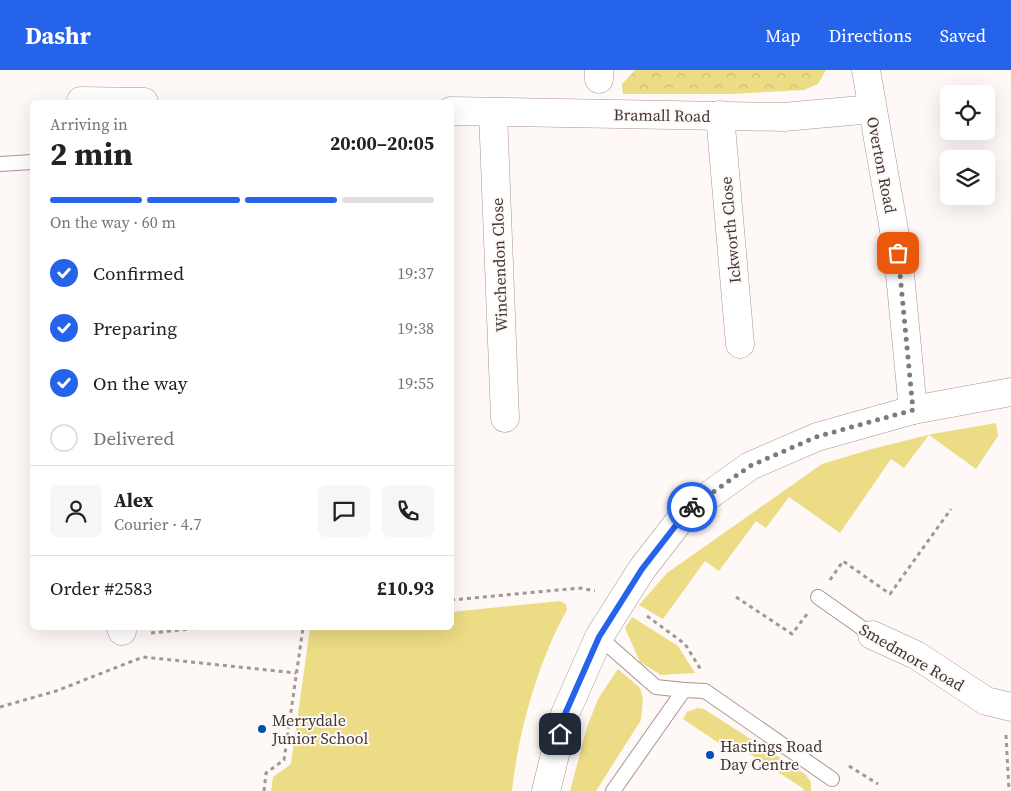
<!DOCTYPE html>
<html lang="en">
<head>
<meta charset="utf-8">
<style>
	body { margin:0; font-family:"Source Serif 4",serif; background:#f6f6f6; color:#222; height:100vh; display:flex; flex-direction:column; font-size:19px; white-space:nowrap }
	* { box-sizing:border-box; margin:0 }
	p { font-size:16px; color:#767676 }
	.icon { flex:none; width:28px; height:28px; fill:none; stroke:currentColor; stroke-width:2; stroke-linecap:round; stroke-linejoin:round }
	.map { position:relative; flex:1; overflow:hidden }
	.drawer { position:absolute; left:30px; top:30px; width:424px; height:530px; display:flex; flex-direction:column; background:#fff; border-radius:8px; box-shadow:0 5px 20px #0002 }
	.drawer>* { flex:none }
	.controls { position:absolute; left:940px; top:15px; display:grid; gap:10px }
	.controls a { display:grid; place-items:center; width:55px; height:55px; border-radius:8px; background:#fff; box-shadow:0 5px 20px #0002; font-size:25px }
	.pin { position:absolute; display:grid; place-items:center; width:42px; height:42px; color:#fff; margin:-21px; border-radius:10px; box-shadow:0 2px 8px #0006 }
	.courier { position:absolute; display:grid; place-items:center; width:50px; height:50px; margin:-25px; border:4px solid #2563eb; border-radius:50%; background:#fff; color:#222; box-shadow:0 1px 6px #0007 }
	.overview em { font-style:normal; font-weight:700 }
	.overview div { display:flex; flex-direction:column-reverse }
	.overview { display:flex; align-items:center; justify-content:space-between; height:85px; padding:0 20px }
	h1 { font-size:32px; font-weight:700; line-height:38px }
	.bar { display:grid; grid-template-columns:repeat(4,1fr); gap:8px 5px; align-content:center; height:60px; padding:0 20px }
	.bar i { height:6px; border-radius:4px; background:#e0e0e0 }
	.bar .current { background:#2563eb }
	.bar p { grid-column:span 4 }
	.line { display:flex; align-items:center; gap:12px; padding:0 20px; border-top:1px solid #e0e0e0 }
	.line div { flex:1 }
	.round { display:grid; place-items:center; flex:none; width:52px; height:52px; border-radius:8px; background:#f6f6f6 }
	ol { padding:0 20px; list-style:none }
	li { display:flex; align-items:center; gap:15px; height:55px }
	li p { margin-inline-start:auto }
	li .icon { padding:5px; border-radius:50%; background:#2563eb; color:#fff; stroke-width:4 }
	li:last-child { color:#767676 }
	li i { width:28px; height:28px; border:2px solid #e0e0e0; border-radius:50% }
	header { display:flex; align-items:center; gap:30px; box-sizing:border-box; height:70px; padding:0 25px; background:#2563eb; color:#fff }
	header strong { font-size:24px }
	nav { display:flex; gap:28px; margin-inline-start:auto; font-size:18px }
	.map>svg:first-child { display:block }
	.green { fill:#ecdc85 }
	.park { fill:url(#park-crowns) }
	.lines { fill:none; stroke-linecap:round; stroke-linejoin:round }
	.service-casing { stroke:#aa948c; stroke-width:16 }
	.minor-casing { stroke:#aa948c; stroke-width:29 }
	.tertiary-casing { stroke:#aa948c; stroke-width:29 }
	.path { stroke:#9f9895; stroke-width:3; stroke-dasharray:4 4; stroke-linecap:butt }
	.service { stroke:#fff; stroke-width:14 }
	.minor { stroke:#fff; stroke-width:28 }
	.tertiary { stroke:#fff; stroke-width:28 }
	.done { stroke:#827a77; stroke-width:5; stroke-dasharray:0 9 }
	.route { stroke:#2563eb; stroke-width:6 }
	.poi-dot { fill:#014eb8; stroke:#fef9f7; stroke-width:2 }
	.labels { text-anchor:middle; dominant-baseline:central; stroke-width:4; stroke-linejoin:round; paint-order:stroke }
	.street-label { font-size:16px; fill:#3f3632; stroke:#fef9f7 }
	.poi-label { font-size:16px; fill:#3f3632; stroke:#fef9f7; text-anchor:start }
</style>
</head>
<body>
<header>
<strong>Dashr</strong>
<nav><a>Map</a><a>Directions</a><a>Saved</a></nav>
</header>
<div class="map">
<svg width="1011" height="721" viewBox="0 0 1011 721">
	<defs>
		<pattern id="park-crowns" width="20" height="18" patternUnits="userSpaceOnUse" patternTransform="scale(1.25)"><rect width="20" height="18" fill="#ecdc85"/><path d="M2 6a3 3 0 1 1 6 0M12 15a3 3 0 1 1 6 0" fill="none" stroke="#cbbd73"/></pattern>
	</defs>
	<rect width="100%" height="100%" fill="#fef9f7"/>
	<!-- green -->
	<g class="green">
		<path d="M996,353l2,13 -22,33 -47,-34 -25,33 -13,-9 -51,74 -51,-36 -23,31 -10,-7 -37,50 -14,-10 -42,58 -24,-14 28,-32 155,-109 50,-15 60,-15z"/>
		<path d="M560,531l6,3 1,6c-29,51 -49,123 -55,181h-241l2,-14 18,-13 19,-136h141v-16z"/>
		<path d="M632,547l46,29 17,27 -34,2 -21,-13 -15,-34z"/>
		<path d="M618,599l22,19 3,11 -2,21 -45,71h-26l17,-64 11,-28z"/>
		<path d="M698,638l6,1 101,65 6,8v9h-8l1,-2 -65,-42 -4,7 -52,-35 4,-7z"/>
	</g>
	<!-- park -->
	<path class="park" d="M635,0h191l-8,14 -14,6 -73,4h-108l-1,-10z"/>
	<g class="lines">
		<!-- service casing -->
		<g class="service-casing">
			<g id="service">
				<path d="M0,94l32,-2"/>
				<path d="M818,527l54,38"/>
				<path d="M599,567l57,50 28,3"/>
				<path d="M613,721l71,-101 21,1 127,88"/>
			</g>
		</g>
		<!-- minor casing -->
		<g class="minor-casing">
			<g id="minor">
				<path d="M599,0v9"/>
				<path d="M866,0l32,183 15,157"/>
				<path d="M81,32v-1l63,1"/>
				<path d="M451,41l333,6 88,-8"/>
				<path d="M493,42l12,306"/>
				<path d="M720,45l20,229"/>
				<path d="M121,558l1,3"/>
				<path d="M872,565l44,20 70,46 25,6"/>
			</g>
		</g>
		<!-- tertiary casing -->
		<g class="tertiary-casing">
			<path id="tertiary" d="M546,721l19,-77 34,-77 43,-68 45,-58 63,-45 67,-29 96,-27 98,-18"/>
		</g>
		<!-- path -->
		<g class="path">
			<path d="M830,510l13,-19 47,33 61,-85"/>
			<path d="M736,527l56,37 15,-20"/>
			<path d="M451,530l129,-12 15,3"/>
			<path d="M647,546l38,28 16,26"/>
			<path d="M151,563l48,-5"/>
			<path d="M0,637l56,-16 87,-34 153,16"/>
			<path d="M1006,665l3,56"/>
			<path d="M849,696l29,18"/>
			<path d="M264,721l2,-18 18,-13 19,-132"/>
		</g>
		<!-- service -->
		<use href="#service" class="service"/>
		<!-- minor -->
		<use href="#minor" class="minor"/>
		<!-- tertiary -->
		<use href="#tertiary" class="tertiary"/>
	</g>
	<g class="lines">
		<!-- done -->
		<path class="done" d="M692,437l58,-41 66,-29 97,-27 -15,-157"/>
		<!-- route -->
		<path class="route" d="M560,664l5,-20 34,-77 43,-68 45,-58 5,-4"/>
	</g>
	<!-- markers -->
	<g class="poi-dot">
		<circle cx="262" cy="659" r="5"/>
		<circle cx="710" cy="685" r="5"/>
	</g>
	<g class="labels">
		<!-- street labels -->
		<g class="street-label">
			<text transform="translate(662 45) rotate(1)">Bramall Road</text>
			<text transform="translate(882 95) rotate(79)">Overton Road</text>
			<text transform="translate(730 160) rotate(-95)">Ickworth Close</text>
			<text transform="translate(499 195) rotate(-92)">Winchendon Close</text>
			<text transform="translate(912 587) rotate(30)">Smedmore Road</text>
		</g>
		<!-- poi labels -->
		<g class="poi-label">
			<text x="272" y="650">Merrydale<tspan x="272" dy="18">Junior School</tspan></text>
			<text x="720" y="676">Hastings Road<tspan x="720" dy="18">Day Centre</tspan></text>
		</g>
	</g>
</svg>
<div class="controls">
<a><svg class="icon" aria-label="locate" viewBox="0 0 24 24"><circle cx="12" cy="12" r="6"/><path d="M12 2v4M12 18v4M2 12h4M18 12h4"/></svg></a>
<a><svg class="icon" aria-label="layers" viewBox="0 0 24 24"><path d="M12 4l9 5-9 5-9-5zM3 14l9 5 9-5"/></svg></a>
</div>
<div class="pin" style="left:898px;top:183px;background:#ea580c"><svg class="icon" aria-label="bag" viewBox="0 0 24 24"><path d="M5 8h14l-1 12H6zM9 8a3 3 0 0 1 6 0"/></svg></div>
<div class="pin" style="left:560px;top:664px;background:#1f2937"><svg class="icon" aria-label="home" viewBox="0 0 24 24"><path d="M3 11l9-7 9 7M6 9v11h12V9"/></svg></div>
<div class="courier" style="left:692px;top:437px"><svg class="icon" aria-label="bike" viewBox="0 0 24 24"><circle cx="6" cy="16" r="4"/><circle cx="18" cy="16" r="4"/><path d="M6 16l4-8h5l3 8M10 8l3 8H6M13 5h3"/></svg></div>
<section class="drawer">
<div class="overview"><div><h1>2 min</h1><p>Arriving in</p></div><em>20:00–20:05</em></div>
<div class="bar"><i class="current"></i><i class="current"></i><i class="current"></i><i></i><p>On the way · 60 m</p></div>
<ol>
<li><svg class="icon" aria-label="check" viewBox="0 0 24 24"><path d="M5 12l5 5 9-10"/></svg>Confirmed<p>19:37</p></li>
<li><svg class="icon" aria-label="check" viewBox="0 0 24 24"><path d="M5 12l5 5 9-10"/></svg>Preparing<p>19:38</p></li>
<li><svg class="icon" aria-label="check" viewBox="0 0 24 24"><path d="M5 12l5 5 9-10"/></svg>On the way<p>19:55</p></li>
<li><i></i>Delivered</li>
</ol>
<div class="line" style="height:90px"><a class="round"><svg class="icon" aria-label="person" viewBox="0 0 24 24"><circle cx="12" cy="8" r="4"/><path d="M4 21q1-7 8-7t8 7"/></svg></a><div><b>Alex</b><p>Courier · 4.7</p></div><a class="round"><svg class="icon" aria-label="chat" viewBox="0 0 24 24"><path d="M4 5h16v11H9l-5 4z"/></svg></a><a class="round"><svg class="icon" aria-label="phone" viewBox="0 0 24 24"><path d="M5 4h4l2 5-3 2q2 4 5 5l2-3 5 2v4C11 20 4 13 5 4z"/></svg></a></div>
<div class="line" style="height:65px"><div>Order #2583</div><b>£10.93</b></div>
</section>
</div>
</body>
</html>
